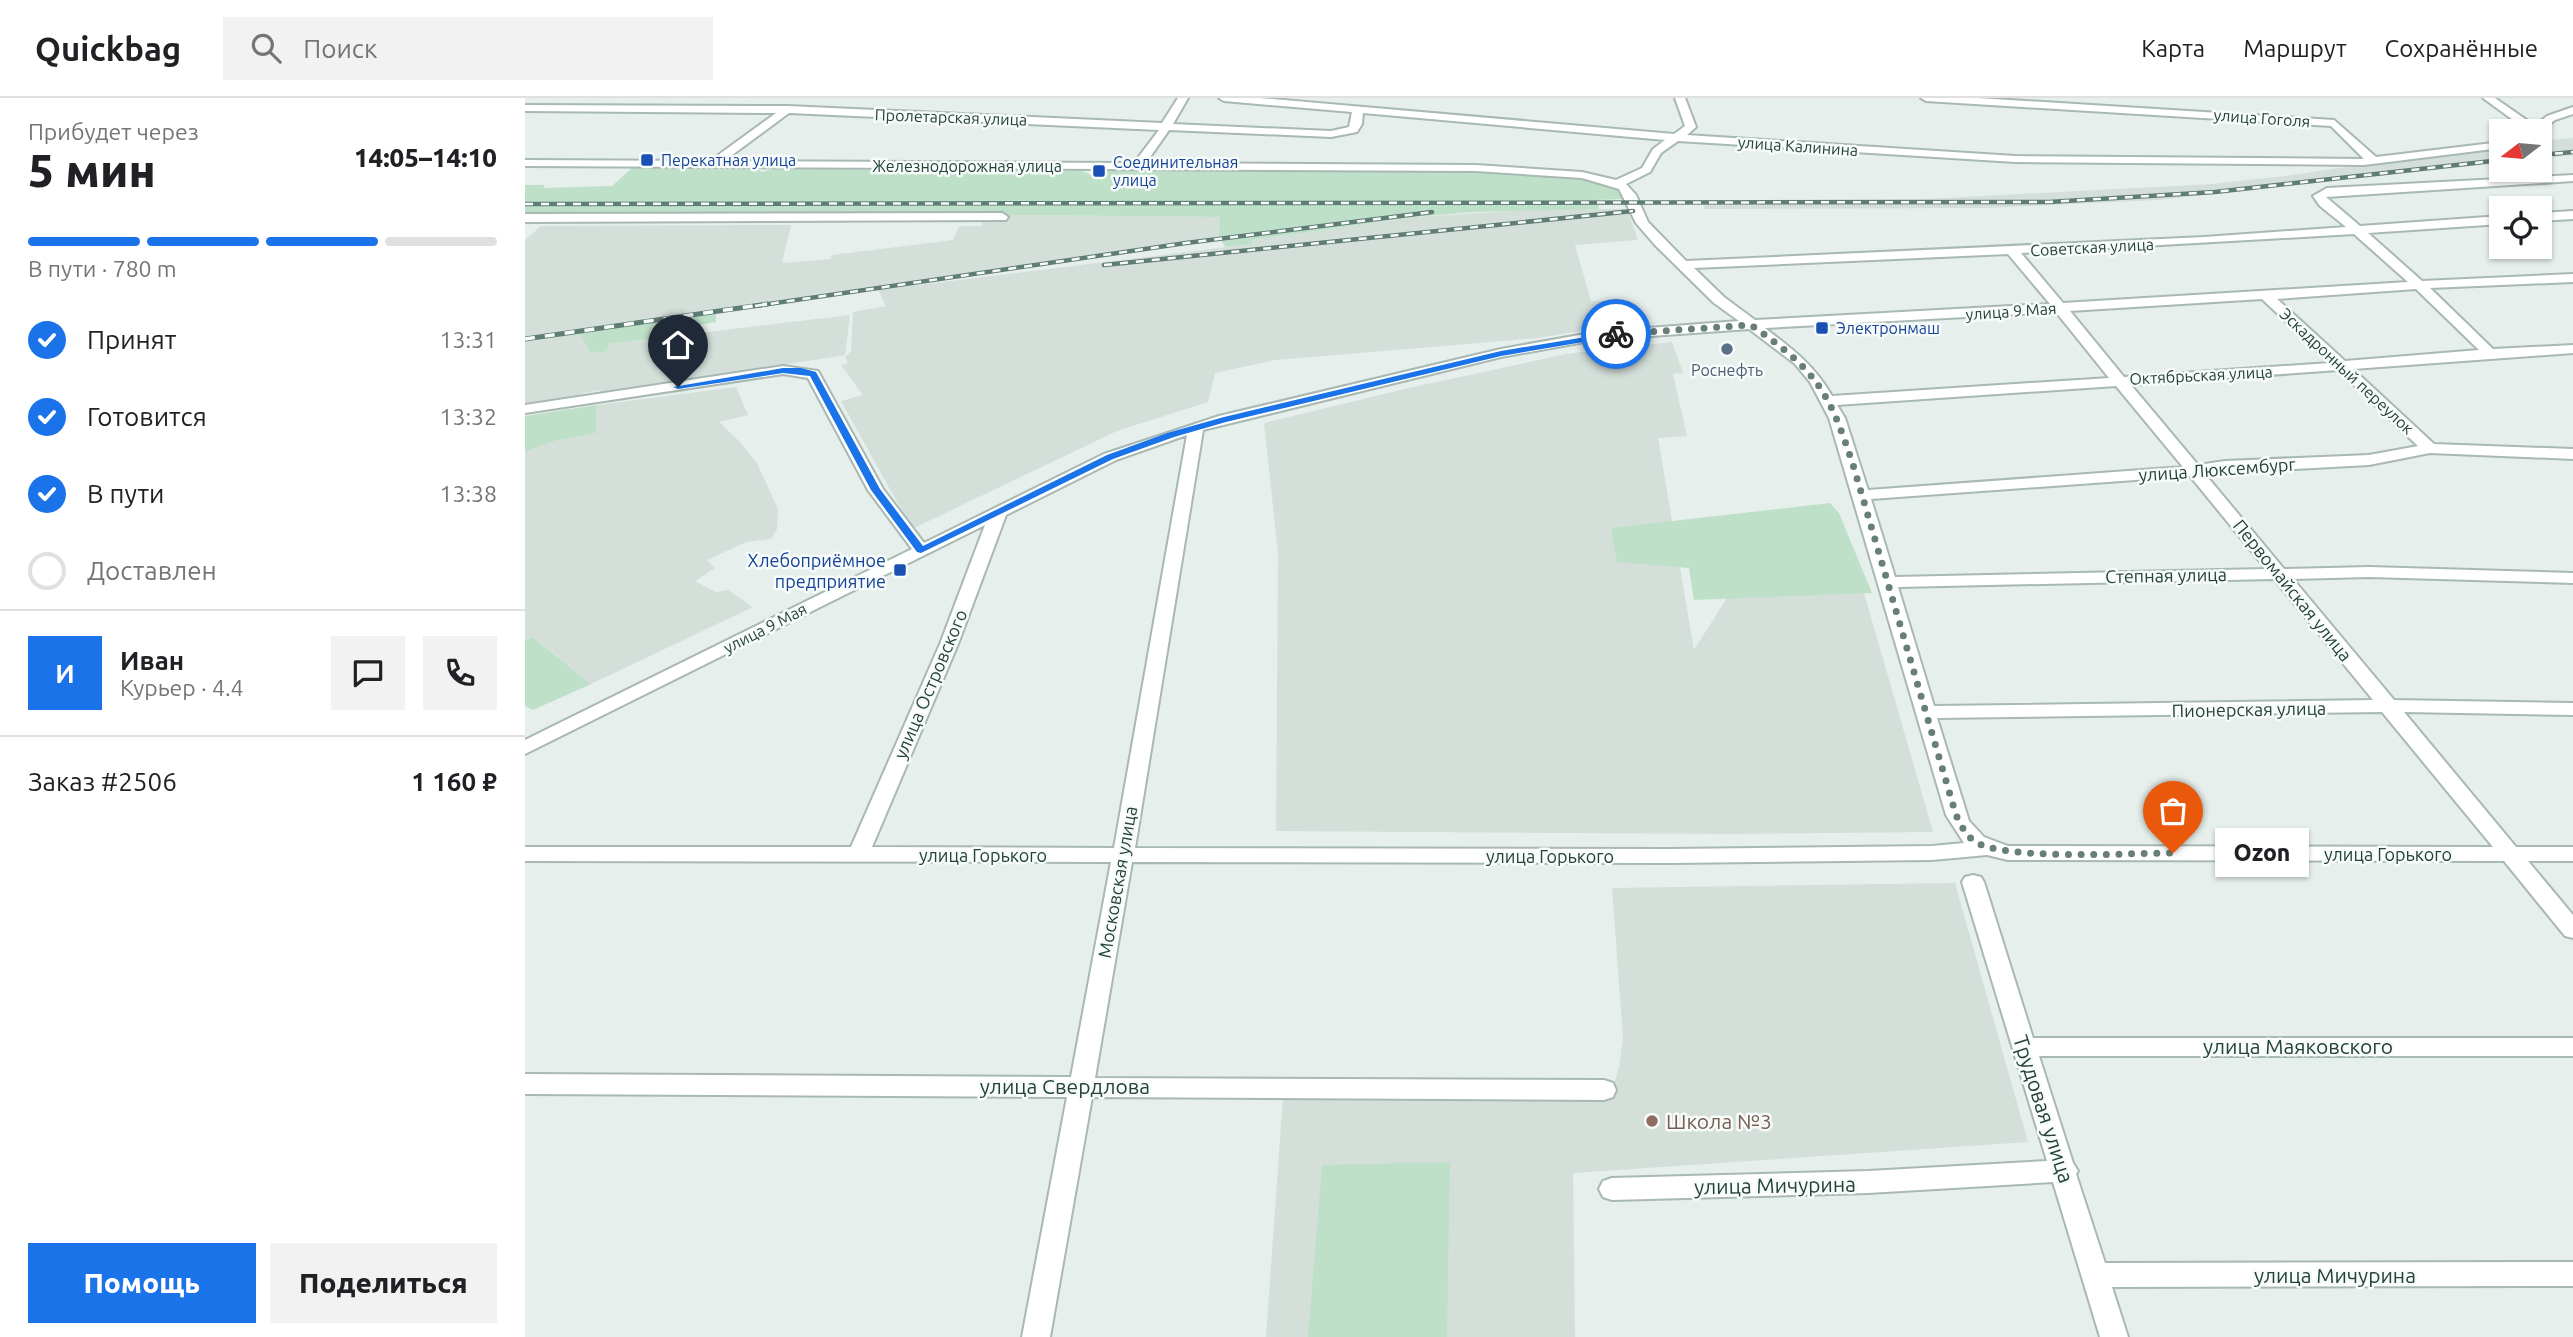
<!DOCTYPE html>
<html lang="ru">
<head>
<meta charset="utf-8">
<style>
	body { margin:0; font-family:Ubuntu,sans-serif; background:#f2f2f2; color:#202124; height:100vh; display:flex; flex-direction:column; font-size:26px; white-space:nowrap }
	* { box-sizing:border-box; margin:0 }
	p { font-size:23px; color:#757577 }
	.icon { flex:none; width:38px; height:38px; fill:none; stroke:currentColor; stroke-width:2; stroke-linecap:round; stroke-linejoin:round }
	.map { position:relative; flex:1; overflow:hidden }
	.details { display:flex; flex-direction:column; background:#fff; width:525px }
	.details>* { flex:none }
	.needle { width:46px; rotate:254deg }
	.fabs { position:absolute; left:1964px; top:21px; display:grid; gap:14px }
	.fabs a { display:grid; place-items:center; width:63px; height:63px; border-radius:0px; background:#fff; box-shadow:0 2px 5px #0004; font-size:35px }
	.pin { position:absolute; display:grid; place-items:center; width:60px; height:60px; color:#fff; margin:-72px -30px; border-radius:50% 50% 50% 0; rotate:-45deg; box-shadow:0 0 7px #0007 }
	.pin .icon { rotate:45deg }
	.courier { position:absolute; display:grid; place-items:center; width:70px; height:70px; margin:-35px; border:5px solid #1a73e8; border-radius:50%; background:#fff; color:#222; box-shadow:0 2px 9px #0007 }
	.bubble { position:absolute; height:49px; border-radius:0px; background:#fff; box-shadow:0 2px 5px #0004; font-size:23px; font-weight:800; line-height:49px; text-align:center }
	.summary em { font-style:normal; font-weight:800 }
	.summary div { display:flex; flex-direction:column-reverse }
	.summary { display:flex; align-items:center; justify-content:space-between; height:119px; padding:0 28px }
	h1 { font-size:46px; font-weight:800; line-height:52px }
	.bar { display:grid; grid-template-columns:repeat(4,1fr); gap:10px 7px; align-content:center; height:84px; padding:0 28px }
	.bar i { height:9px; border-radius:5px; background:#e0e0e0 }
	.bar .selected { background:#1a73e8 }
	.bar p { grid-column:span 4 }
	.line { display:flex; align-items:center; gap:18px; padding:0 28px; border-top:2px solid #e0e0e0 }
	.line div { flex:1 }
	.round { display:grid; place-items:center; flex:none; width:74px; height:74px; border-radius:0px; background:#f2f2f2 }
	ol { padding:0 28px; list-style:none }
	li { display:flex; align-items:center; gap:21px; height:77px }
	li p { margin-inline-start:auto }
	li .icon { padding:7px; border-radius:50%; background:#1a73e8; color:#fff; stroke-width:4 }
	li:last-child { color:#757577 }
	li i { width:38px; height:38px; border:4px solid #e0e0e0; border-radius:50% }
	.cta { display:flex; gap:14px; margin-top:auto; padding:14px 28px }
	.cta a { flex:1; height:80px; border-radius:0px; background:#1a73e8; color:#fff; font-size:28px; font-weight:800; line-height:80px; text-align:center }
	.cta a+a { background:#f2f2f2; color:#202124 }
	header { display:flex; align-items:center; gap:42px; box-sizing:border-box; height:98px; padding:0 35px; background:#fff; border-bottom:2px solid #e0e0e0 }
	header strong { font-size:33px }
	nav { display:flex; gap:38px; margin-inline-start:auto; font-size:24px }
	.search { width:490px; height:63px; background:#f2f2f2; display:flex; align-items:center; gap:18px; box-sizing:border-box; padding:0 24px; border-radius:0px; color:#757577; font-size:26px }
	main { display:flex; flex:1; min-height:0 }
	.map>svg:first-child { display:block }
	.built { fill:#d4dfda }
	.green { fill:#bfe0c8 }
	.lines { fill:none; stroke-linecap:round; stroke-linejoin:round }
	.minor-casing { stroke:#a8b8b2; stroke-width:4 }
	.minor { fill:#fff; fill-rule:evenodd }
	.rail-far1-casing { stroke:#5f7d75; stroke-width:4.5 }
	.rail-casing { stroke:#5f7d75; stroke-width:5 }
	.rail-far1 { stroke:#f7fbf9; stroke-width:2.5; stroke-dasharray:8; stroke-linecap:butt }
	.rail { stroke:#f7fbf9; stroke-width:3.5; stroke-dasharray:10; stroke-linecap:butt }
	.route { fill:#1a73e8 }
	.done { stroke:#687f78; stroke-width:7; stroke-dasharray:0 12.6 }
	.transit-dot { fill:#1a4fb4; stroke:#f7fbf9; stroke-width:2.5 }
	.service-dot { fill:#5c6f8a; stroke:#f7fbf9; stroke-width:2.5 }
	.education-dot { fill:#8d6e63; stroke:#f7fbf9; stroke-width:2.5 }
	.labels { text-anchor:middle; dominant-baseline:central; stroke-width:5; stroke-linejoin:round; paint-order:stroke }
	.far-street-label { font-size:16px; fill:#24423a; stroke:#f7fbf9 }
	.far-transit-label { font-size:16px; fill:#164399; stroke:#f7fbf9; text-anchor:start }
	.far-service-label { font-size:16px; fill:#4e5e75; stroke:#f7fbf9 }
	.street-label { font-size:18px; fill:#24423a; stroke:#f7fbf9 }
	.transit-label { font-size:18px; fill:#164399; stroke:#f7fbf9; text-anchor:end }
	.near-street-label { font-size:21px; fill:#24423a; stroke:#f7fbf9 }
	.near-education-label { font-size:21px; fill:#785e54; stroke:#f7fbf9; text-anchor:start }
</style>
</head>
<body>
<header>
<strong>Quickbag</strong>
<div class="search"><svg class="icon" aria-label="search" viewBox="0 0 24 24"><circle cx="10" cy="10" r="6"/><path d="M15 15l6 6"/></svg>Поиск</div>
<nav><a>Карта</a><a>Маршрут</a><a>Сохранённые</a></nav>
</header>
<main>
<section class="details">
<div class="summary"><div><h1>5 мин</h1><p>Прибудет через</p></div><em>14:05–14:10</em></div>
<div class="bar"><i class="selected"></i><i class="selected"></i><i class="selected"></i><i></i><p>В пути · 780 m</p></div>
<ol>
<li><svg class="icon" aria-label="check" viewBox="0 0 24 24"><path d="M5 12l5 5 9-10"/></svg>Принят<p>13:31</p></li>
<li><svg class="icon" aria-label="check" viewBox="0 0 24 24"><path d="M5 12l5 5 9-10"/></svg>Готовится<p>13:32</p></li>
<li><svg class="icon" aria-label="check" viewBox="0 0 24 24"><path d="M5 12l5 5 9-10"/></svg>В пути<p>13:38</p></li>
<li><i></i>Доставлен</li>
</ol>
<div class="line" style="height:126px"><b class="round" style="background:#1a73e8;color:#fff">И</b><div><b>Иван</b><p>Курьер · 4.4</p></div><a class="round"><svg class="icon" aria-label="chat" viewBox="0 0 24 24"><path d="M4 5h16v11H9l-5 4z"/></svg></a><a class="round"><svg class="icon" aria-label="phone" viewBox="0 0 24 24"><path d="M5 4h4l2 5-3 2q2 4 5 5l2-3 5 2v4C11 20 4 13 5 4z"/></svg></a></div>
<div class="line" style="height:91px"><div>Заказ #2506</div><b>1 160 ₽</b></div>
<div class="cta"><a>Помощь</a><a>Поделиться</a></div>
</section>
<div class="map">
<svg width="2048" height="1239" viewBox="0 0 2048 1239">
	<rect width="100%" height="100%" fill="#e6efeb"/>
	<!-- built -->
	<g class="built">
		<path d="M2048,40v17l-34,4v-18z"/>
		<path d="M1976,47v18l-343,37 -173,8 -281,1 1,-9 222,-1 285,-15 72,-8z"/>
		<path d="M1023,111h79l11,31 -63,5 16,56h24l5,24 -83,13 -262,22 -60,13 -7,29 -91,29 -205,98 -71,-128 22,-6 -22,-30 7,-2 -3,-6 6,-6 2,-39 33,-6 -8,-16 373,-46 1,-4 162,-23z"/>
		<path d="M485,117l211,2 -2,19 -694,102v-98l16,-14 250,-1 -9,38 48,-4 2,-4 121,-15 6,-14h24l-3,-6 25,-1z"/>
		<path d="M325,217l-5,40 -244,39v-4l-18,3 -5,6 -53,7v-65l56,-6 26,16 2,-7z"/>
		<path d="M1147,244l11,31 -10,1 14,62 -29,2 36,212 33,-52 137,-5 69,239 -202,2 -455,-3 2,-278 -14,-130 145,-35 157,-34z"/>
		<path d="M211,289l12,28 -29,7 19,18 19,23 21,46 -1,20 -6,10 -25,3 -39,18 8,8 -20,13 21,11 12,-2 25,17 -162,77 -57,-47 -9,3v-188l30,-11 41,-8 1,-28z"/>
		<path d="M1430,785l73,259 -455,31 2,164h-309l17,-240 326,3 10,-32 4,-30 -11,-150z"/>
	</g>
	<!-- green -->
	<g class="green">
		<path d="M107,70l125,1 5,3 10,-3 310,2 9,4 13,-4c98,0 196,0 294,0 67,1 160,-4 222,19l4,9 -27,1 2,9 -126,3 -59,5 -162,23v4l-27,3 -6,-11 1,-19 -209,-2 -50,-4 -436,7v-33h20l-2,3 69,-2z"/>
		<path d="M191,213v11l-19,3 -1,8 -87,11 -2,7 -17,2 -9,-18 -56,6v-3z"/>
		<path d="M72,307l-1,28 -41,8 -30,11v-36z"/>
		<path d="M1305,405l9,10 33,80 -178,7 -5,-32 -72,-6 -6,-34z"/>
		<path d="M8,539l58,47 -58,26 -8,-4v-66z"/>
		<path d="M925,1064l-3,175h-139l14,-172z"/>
	</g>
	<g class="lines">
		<!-- minor casing -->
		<g class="minor-casing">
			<g id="minor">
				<path d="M653,0h10l-15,26 158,7 18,-4 3,-15 -128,-11 -5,-3h41l414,36 11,-8 -10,-28h10l11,29 -9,8 328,21 349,3 -33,-33 -405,-25 -5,-3h57l356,22 42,37 125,-15v6l-137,17 -349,-3 -337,-21 -17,12 -11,19 -24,12 10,11 12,27 38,39 518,-24 142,-10 -26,-21 -7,-10 14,-8 246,-13v6l-247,16 34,29 141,-10v8l-133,9 54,48 151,-7v8l-143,6 63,61 80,-4v8l-220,16 81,75 139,5v10l-143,-6 -61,12 -164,9 79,95 85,-2 204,6v10l-204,-6 -76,2 101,121 179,3v12l-169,-3 112,135h57v14h-45l45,54v23l-8,-2 -61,-75 -496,-1 -21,-5 -55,5 -261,3 -539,-1 -37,216 509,2 9,3 3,7 -3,7 -9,3 -512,-3 -42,240h-28l45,-240 -542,-3v-20l546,3 40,-215 -586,-1v-14h326l89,-203 45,-119 -460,229v-14l387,-191 -44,-59 -60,-112 -25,-4 -258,39v-8l258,-39 35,5 65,118 41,54 180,-89 115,-38 282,-67 95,-17 143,-11 -25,-18 -59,-58 -19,-22 -17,-34 -37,-11 -106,-7 -951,-5v-6l185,1 66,-48 -251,-2v-6l263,1 374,17zM264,15l370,17 -25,33 -410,-2zM838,15l302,27 -12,9 -11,19 -26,12 -34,-8 -106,-7 -330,-2 23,-33 162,7 26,-5 5,-8zM1829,136l54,48 -345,21 -42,-50zM1483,156l42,50 -295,16 -31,-23 -30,-29zM1891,191l63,61 -134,11 -68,-62zM1737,201l68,64 -206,14 -54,-66zM1531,214l53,66 -277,18c-17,-30 -40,-47 -67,-68zM1224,231l46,35 15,18 19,36 117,397 18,28 -32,3 -261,3 -536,-1 68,-418 298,-73 95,-17zM1813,272l80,76 -49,9 -144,6 -27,4 -67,-80zM1591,288l67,81 -315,23 -23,-72 -8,-13zM662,337l-73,413 -242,-1 86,-203 48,-129 110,-55zM1665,378l76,93 -371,8 -24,-78zM1749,481l99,121 -439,6 -36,-119zM1857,614l111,135 -485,-1 -24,-9 -15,-16 -32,-103z"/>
				<path d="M1958,0h12l40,28 12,-10 26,-9v7l-18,6 -16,13 -11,-2z"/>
				<path d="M2048,113v8l-34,2v-8z"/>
				<path d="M477,115l6,4 -2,3 -481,2v-8z"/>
				<path d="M1448,777l8,2 3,5 49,156h540v18h-534l34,107 5,8 -2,3 29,89 468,-1v24l-461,1 16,50h-28l-47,-155 -185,11 -256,7 -9,-3 -4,-8 4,-8 9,-3 256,-7 179,-10 -85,-279 3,-5z"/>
			</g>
		</g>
		<!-- minor -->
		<use href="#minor" class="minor"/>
		<!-- rail-far1 casing -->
		<g class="rail-far1-casing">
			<g id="rail-far1">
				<path d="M2014,57l34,-3"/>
				<path d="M0,106l1524,-2 166,-10 286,-32"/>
				<path d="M579,167l529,-54"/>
				<path d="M230,208l431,-63 246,-31"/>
			</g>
		</g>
		<!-- rail casing -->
		<g class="rail-casing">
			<path id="rail" d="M0,241l242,-35"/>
		</g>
		<!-- rail-far1 -->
		<use href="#rail-far1" class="rail-far1"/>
		<!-- rail -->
		<use href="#rail" class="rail"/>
	</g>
	<!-- route -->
	<path class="route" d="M1091,234l3,4 -118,20 -275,66 -52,15 -61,22 -192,94 -4,-1 -46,-62 -61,-114 -27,-3 -105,16 -5,-2 110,-19h18l15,4 64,117 43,57 184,-91 60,-22 57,-16 277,-66z"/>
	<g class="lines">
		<!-- done -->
		<path class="done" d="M1091,236l135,-9c67,47 78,66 103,143l102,347c5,10 9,19 18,26 27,20 159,12 199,12"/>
	</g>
	<!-- markers -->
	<g class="transit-dot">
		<rect x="115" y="55" width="14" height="14" rx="3.5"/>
		<rect x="567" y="66" width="14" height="14" rx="3.5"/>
		<rect x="1290" y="223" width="14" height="14" rx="3.5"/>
		<rect x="368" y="465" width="14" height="14" rx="3.5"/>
	</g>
	<circle class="service-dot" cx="1202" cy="251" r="7"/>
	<circle class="education-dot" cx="1127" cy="1023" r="7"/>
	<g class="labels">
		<!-- far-street labels -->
		<g class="far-street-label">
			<text transform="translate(426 19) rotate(2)">Пролетарская улица</text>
			<text transform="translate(1737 20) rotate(4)">улица Гоголя</text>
			<text transform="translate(1273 48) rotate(4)">улица Калинина</text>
			<text x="442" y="68">Железнодорожная улица</text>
			<text transform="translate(1567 149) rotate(-3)">Советская улица</text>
			<text transform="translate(1486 213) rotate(-4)">улица 9 Мая</text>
			<text transform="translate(1822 273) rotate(43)">Эскадронный переулок</text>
			<text transform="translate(1676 277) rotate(-3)">Октябрьская улица</text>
			<text transform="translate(240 530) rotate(-27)">улица 9 Мая</text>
		</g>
		<!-- far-transit labels -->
		<g class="far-transit-label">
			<text x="136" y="62">Перекатная улица</text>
			<text x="588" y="64">Соединительная<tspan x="588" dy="18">улица</tspan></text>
			<text x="1311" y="230">Электронмаш</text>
		</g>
		<!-- far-service labels -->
		<g class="far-service-label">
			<text x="1202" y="272">Роснефть</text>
		</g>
		<!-- street labels -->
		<g class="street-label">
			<text transform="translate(1692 371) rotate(-4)">улица Люксембург</text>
			<text transform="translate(1641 477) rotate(-1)">Степная улица</text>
			<text transform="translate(1768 492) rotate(51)">Первомайская улица</text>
			<text transform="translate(405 586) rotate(-67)">улица Островского</text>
			<text transform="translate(1724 611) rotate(-1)">Пионерская улица</text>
			<text x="1863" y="756">улица Горького</text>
			<text x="458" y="757">улица Горького</text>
			<text x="1025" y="758">улица Горького</text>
			<text transform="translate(592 784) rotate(-80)">Московская улица</text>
		</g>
		<!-- transit labels -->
		<g class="transit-label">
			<text x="361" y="462">Хлебоприёмное<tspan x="361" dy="21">предприятие</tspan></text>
		</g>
		<!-- near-street labels -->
		<g class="near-street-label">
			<text x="1773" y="948">улица Маяковского</text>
			<text x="540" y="988">улица Свердлова</text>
			<text transform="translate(1519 1011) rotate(72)">Трудовая улица</text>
			<text transform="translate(1250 1087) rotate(-1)">улица Мичурина</text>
			<text x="1810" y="1177">улица Мичурина</text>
		</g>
		<!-- near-education labels -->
		<g class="near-education-label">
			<text x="1141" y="1023">Школа №3</text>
		</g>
	</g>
</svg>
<div class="fabs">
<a><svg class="needle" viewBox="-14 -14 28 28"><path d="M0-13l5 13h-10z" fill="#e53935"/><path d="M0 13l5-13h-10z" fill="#757577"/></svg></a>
<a><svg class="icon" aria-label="locate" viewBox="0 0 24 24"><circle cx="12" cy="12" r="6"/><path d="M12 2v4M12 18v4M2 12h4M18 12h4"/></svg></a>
</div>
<div class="pin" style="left:1648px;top:755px;background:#ea580c"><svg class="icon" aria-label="bag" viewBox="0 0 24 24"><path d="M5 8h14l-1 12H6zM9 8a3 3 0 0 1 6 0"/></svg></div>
<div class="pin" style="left:153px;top:289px;background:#1f2937"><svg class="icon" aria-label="home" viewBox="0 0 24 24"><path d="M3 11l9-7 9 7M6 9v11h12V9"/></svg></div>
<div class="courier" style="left:1091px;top:236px"><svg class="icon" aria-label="bike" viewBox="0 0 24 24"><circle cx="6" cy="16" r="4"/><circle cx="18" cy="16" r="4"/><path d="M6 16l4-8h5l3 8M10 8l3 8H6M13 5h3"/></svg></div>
<div class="bubble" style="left:1690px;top:730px;width:94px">Ozon</div>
</div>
</main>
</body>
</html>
